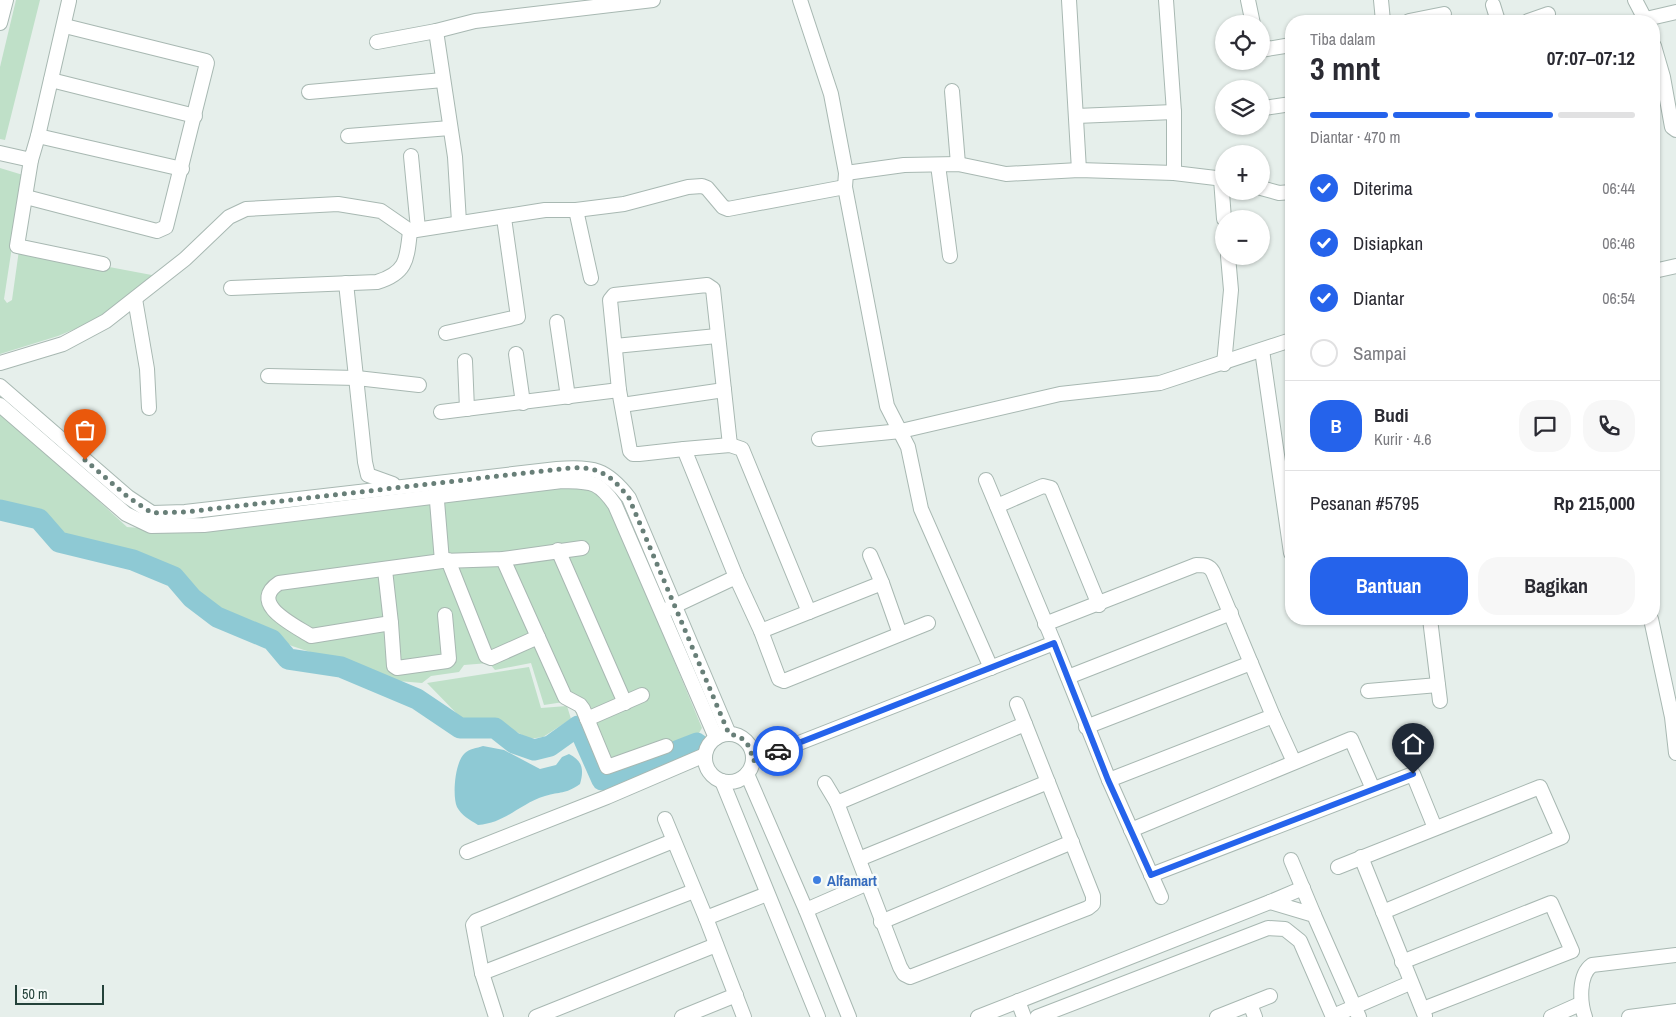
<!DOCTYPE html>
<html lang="id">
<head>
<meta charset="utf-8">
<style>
	body { margin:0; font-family:"Archivo Narrow",sans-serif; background:#f7f7f7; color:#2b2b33; height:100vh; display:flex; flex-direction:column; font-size:19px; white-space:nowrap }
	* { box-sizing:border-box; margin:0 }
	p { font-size:16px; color:#7c7c81 }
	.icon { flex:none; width:28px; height:28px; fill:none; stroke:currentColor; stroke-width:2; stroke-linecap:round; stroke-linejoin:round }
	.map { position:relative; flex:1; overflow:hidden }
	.side { position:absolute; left:1285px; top:15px; width:375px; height:610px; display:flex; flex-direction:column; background:#fff; border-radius:20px; box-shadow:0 1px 4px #0004 }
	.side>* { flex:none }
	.controls { position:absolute; left:1215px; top:15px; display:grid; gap:10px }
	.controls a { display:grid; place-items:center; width:55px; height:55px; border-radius:50%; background:#fff; box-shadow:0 1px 4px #0004; font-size:25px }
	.scale { position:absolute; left:15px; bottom:12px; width:89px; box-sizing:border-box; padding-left:5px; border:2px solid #24423a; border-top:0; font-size:14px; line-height:18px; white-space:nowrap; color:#24423a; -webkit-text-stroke:4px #f7fbf9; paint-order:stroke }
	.pin { position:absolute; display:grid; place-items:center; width:42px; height:42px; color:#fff; margin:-51px -21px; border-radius:50% 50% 50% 0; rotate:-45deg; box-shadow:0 0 5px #0007 }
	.pin .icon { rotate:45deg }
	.courier { position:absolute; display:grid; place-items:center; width:50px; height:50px; margin:-25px; border:4px solid #2563eb; border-radius:50%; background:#fff; color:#222; box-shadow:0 1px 6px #0007 }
	.overview em { font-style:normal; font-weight:700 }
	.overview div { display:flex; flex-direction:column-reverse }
	.overview { display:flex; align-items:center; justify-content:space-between; height:85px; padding:0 25px }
	h1 { font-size:32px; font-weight:700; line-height:38px }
	.bar { display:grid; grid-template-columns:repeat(4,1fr); gap:8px 5px; align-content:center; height:60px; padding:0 25px }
	.bar i { height:6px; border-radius:4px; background:#e1e1e2 }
	.bar .selected { background:#2563eb }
	.bar p { grid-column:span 4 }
	.line { display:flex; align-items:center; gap:12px; padding:0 25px; border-top:1px solid #e1e1e2 }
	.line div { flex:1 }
	.round { display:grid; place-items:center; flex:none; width:52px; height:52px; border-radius:20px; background:#f7f7f7 }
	ol { padding:0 25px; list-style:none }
	li { display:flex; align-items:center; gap:15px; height:55px }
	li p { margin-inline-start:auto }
	li .icon { padding:5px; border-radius:50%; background:#2563eb; color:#fff; stroke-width:4 }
	li:last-child { color:#7c7c81 }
	li i { width:28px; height:28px; border:2px solid #e1e1e2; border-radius:50% }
	.cta { display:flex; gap:10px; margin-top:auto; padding:10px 25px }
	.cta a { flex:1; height:58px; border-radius:20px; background:#2563eb; color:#fff; font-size:20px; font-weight:700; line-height:58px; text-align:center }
	.cta a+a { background:#f7f7f7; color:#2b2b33 }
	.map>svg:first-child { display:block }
	.green { fill:#bfe0c8 }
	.water { fill:#8ec9d4 }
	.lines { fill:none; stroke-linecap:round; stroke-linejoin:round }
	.river { stroke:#8ec9d4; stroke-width:21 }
	.street-casing { stroke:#a8b8b2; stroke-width:16 }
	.street { stroke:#fff; stroke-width:14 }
	.done { stroke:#687f78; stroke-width:5; stroke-dasharray:0 9 }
	.route { stroke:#2563eb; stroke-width:6 }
	.shop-dot { fill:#3f7fe0; stroke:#f7fbf9; stroke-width:2 }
	.labels { text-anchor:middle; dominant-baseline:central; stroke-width:5; stroke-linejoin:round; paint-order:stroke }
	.shop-label { font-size:15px; font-weight:bold; fill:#366cbe; stroke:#f7fbf9; text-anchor:start }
</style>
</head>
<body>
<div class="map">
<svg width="1676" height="1017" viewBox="0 0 1676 1017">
	<rect width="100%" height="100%" fill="#e6efeb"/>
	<!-- green -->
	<g class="green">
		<path d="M16,0h24l-35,140 -5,-1v-72z"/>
		<path d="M0,168l23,7 -19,124 3,4 5,-3 7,-50 138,26 -56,42 -43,18 -58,18z"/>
		<path d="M0,410l127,117 53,4 388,-45h22l16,11 96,231 -6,10 -92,34 -34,-71 -26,4 -13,-42 -36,7 -6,-7 -25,2 -5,7 -28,4 -9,7 -24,-2 -106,-35 -89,-45 -28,-28 -53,-21 -59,-13 -23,-24 -40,-9z"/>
		<path d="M529,667l12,41 26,-2 4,13 -28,18 -14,2 -37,-21 -30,1 -35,-36z"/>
	</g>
	<!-- water -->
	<path class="water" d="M483,746l21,4 36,19 16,-4 6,-8 7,-3c14,7 15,16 11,30 -16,11 -19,7 -35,12 -26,8 -39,27 -67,29 -8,-5 -17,-10 -21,-18 -5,-11 -2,-46 8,-54 4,-4 12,-5 18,-7z"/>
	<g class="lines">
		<!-- river -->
		<path class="river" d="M0,510l39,9 20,23 74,18 41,17 18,21 25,19 55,23 16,19 53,8 76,32 43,29h35l19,15 20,7 16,-4 28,-20 24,54 95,-37"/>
		<!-- street casing -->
		<g class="street-casing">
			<g id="street">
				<path d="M800,0l31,94 15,79 -1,14 42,219 21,41 13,62 70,159"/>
				<path d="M1069,0l10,170"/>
				<path d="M1166,0l8,112v61"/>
				<path d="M1248,0l5,24"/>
				<path d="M1381,0l2,21"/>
				<path d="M1635,0l11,21"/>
				<path d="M1493,5l5,16"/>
				<path d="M1646,19l30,-7"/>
				<path d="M1409,21l35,-7"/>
				<path d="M1528,21l20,-7"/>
				<path d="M0,23l6,-23"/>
				<path d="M377,42l59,-11"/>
				<path d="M1654,46l9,31 9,50 4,3"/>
				<path d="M1261,50l30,-5"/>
				<path d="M51,80l144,36"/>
				<path d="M952,91l6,73"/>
				<path d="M309,92l134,-12"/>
				<path d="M1264,108l27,-4"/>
				<path d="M1076,116l98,-4"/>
				<path d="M38,136l144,33"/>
				<path d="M348,136l102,-8"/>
				<path d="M0,153l31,7 7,-24 31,-135"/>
				<path d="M411,156l7,73"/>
				<path d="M31,160l-14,86 86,18"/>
				<path d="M938,165l12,91"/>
				<path d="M846,173l58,-8 54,-1 48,10 73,-4 95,3 50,6"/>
				<path d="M1221,179l3,40"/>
				<path d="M1261,188l18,5 12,-1"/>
				<path d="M26,197l131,34 9,-4 41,-164 -1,-2 -141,-35"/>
				<path d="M576,210l15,68"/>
				<path d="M459,222l-4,-65 -19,-126 39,-10 178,-21"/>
				<path d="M1654,271l22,-5"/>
				<path d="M346,283l19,179 3,13 25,9"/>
				<path d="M231,288l146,-6c30,-9 30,-23 33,-51"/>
				<path d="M135,299l12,70 2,39"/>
				<path d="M557,322l11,75"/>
				<path d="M446,333l72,-16 -14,-99"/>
				<path d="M615,346l102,-10"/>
				<path d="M1262,350l29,203"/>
				<path d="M516,354l7,49"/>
				<path d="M465,361l2,48"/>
				<path d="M0,363l63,-19 43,-23 79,-62 44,-42 17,-8 92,-5 43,7 29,20 135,-21h31l48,-6 64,-17 14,-1 5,2 16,19 5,2 117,-22"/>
				<path d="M1224,364l7,-74 -3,-34"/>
				<path d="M268,376l89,2 62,7"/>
				<path d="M0,386l128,111 24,16 33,-1 372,-43c36,-3 50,0 72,29l100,236"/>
				<path d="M0,405l126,109 25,12 53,-1 358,-44c29,1 36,-1 53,24l101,233"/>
				<path d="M622,405l102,-15"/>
				<path d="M441,412l178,-22"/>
				<path d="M819,439l82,-8 159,-37 100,-11 131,-43"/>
				<path d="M684,449l-45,5h-6l-3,-3 -11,-61 -9,-90 4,-5 93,-10 6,4 17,156"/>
				<path d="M436,489l6,72 61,-2 79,-11"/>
				<path d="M997,506l46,-20 8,2 48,117"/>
				<path d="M558,550l67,153"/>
				<path d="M870,555l12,28"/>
				<path d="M448,560l38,96 5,2 47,-21 -35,-78"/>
				<path d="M442,561l-163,22c-32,21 17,43 32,53l80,-13 3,43 3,2 50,-7 2,-2 -4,-44"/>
				<path d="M385,570l6,53"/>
				<path d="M736,577l-52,-128 46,-4 12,4 67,163"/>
				<path d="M668,609l68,-32 25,54 18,48 5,2 144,-58"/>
				<path d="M1430,619l10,82"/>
				<path d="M1651,619l21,98 4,36"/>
				<path d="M1045,624l151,-59c8,0 13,0 17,7l60,144 -164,64"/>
				<path d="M761,631l121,-48 18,51"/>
				<path d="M538,637l27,60 15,8 3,4 24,58 59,-21"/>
				<path d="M1054,643l55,137 52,117"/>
				<path d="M1068,677l163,-64"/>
				<path d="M1368,691l70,-6"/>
				<path d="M1273,716l21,46"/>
				<path d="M587,719l55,-24"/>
				<path d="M1086,727l165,-64"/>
				<circle cx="729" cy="758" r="24"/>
				<path d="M753,761l301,-118 -68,-163"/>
				<path d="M747,774l59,136 43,107"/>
				<path d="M722,781l96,236"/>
				<path d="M825,783l12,20 63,164 4,7 6,3 178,-69 5,-4v-8l-68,-172"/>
				<path d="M837,803l188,-79 -8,-20"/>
				<path d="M665,819l41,99 61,-24"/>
				<path d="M1131,830l220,-91 22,50"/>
				<path d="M467,852l140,-55 98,-42"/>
				<path d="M1361,857l64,159"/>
				<path d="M859,859l189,-77"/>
				<path d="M1291,860l23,55"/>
				<path d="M1338,867l202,-80 22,50 -179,75"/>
				<path d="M1151,875l262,-101 22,54"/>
				<path d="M1270,902l33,-14"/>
				<path d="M806,910l62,-27"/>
				<path d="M706,918l38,99"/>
				<path d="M881,922l191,-80"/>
				<path d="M1402,962l149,-59 21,48 -149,58"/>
				<path d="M482,973l212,-82"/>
				<path d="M1018,1001l6,16"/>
				<path d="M1250,1004l5,13"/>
				<path d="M1333,1016l77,-33"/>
				<path d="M496,1017l-14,-44 -9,-48 3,-4 197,-80"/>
				<path d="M536,1017l180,-72"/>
				<path d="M682,1017l54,-22"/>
				<path d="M978,1017l292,-115 44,13 45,102"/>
				<path d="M1037,1017l231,-89 17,1 15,12 33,76"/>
				<path d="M1217,1017l53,-21"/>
				<path d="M1551,1017l29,-13"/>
				<path d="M1585,1017c-5,-14 -7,-42 7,-52l84,-10"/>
				<path d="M1629,1017l47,-6"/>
			</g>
		</g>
		<!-- street -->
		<use href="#street" class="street"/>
	</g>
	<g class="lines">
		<!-- done -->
		<path class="done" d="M85,460l43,37 24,16 33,-1 384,-44c30,-2 42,7 60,30l100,236c17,3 21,11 24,27l25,-10"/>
		<!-- route -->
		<path class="route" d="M778,751l276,-108 54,137 43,95 262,-101"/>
	</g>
	<!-- markers -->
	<circle class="shop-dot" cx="817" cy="880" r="5"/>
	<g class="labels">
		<!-- shop labels -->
		<g class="shop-label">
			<text x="827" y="880">Alfamart</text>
		</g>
	</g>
</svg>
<div class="controls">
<a><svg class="icon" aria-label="locate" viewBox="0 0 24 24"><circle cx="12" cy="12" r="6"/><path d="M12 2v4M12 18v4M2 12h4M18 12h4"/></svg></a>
<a><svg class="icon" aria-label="layers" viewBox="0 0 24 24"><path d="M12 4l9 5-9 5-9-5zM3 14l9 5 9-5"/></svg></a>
<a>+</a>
<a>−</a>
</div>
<div class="scale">50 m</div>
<div class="pin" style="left:85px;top:460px;background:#ea580c"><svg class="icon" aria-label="bag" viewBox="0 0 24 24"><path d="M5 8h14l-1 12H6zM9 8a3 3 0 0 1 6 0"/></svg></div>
<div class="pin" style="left:1413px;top:774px;background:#1f2937"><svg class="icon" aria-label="home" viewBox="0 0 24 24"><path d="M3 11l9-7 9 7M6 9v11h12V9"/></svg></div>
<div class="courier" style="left:778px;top:751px"><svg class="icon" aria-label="car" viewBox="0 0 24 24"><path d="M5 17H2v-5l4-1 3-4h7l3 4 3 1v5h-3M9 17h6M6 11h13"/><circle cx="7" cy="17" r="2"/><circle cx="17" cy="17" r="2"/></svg></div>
<section class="side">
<div class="overview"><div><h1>3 mnt</h1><p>Tiba dalam</p></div><em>07:07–07:12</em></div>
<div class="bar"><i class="selected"></i><i class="selected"></i><i class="selected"></i><i></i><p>Diantar · 470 m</p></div>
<ol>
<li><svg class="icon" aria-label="check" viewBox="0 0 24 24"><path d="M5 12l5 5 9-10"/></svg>Diterima<p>06:44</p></li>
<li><svg class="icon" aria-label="check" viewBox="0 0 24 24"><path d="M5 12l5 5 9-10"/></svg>Disiapkan<p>06:46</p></li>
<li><svg class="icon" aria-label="check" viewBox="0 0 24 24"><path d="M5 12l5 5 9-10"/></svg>Diantar<p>06:54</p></li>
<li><i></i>Sampai</li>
</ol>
<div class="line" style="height:90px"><b class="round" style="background:#2563eb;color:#fff">B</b><div><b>Budi</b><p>Kurir · 4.6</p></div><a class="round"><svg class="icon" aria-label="chat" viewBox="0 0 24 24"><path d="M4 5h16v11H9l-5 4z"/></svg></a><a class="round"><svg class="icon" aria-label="phone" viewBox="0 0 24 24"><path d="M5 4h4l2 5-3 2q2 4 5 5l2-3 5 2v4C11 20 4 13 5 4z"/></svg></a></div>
<div class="line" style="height:65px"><div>Pesanan #5795</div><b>Rp 215,000</b></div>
<div class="cta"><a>Bantuan</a><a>Bagikan</a></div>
</section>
</div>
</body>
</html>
